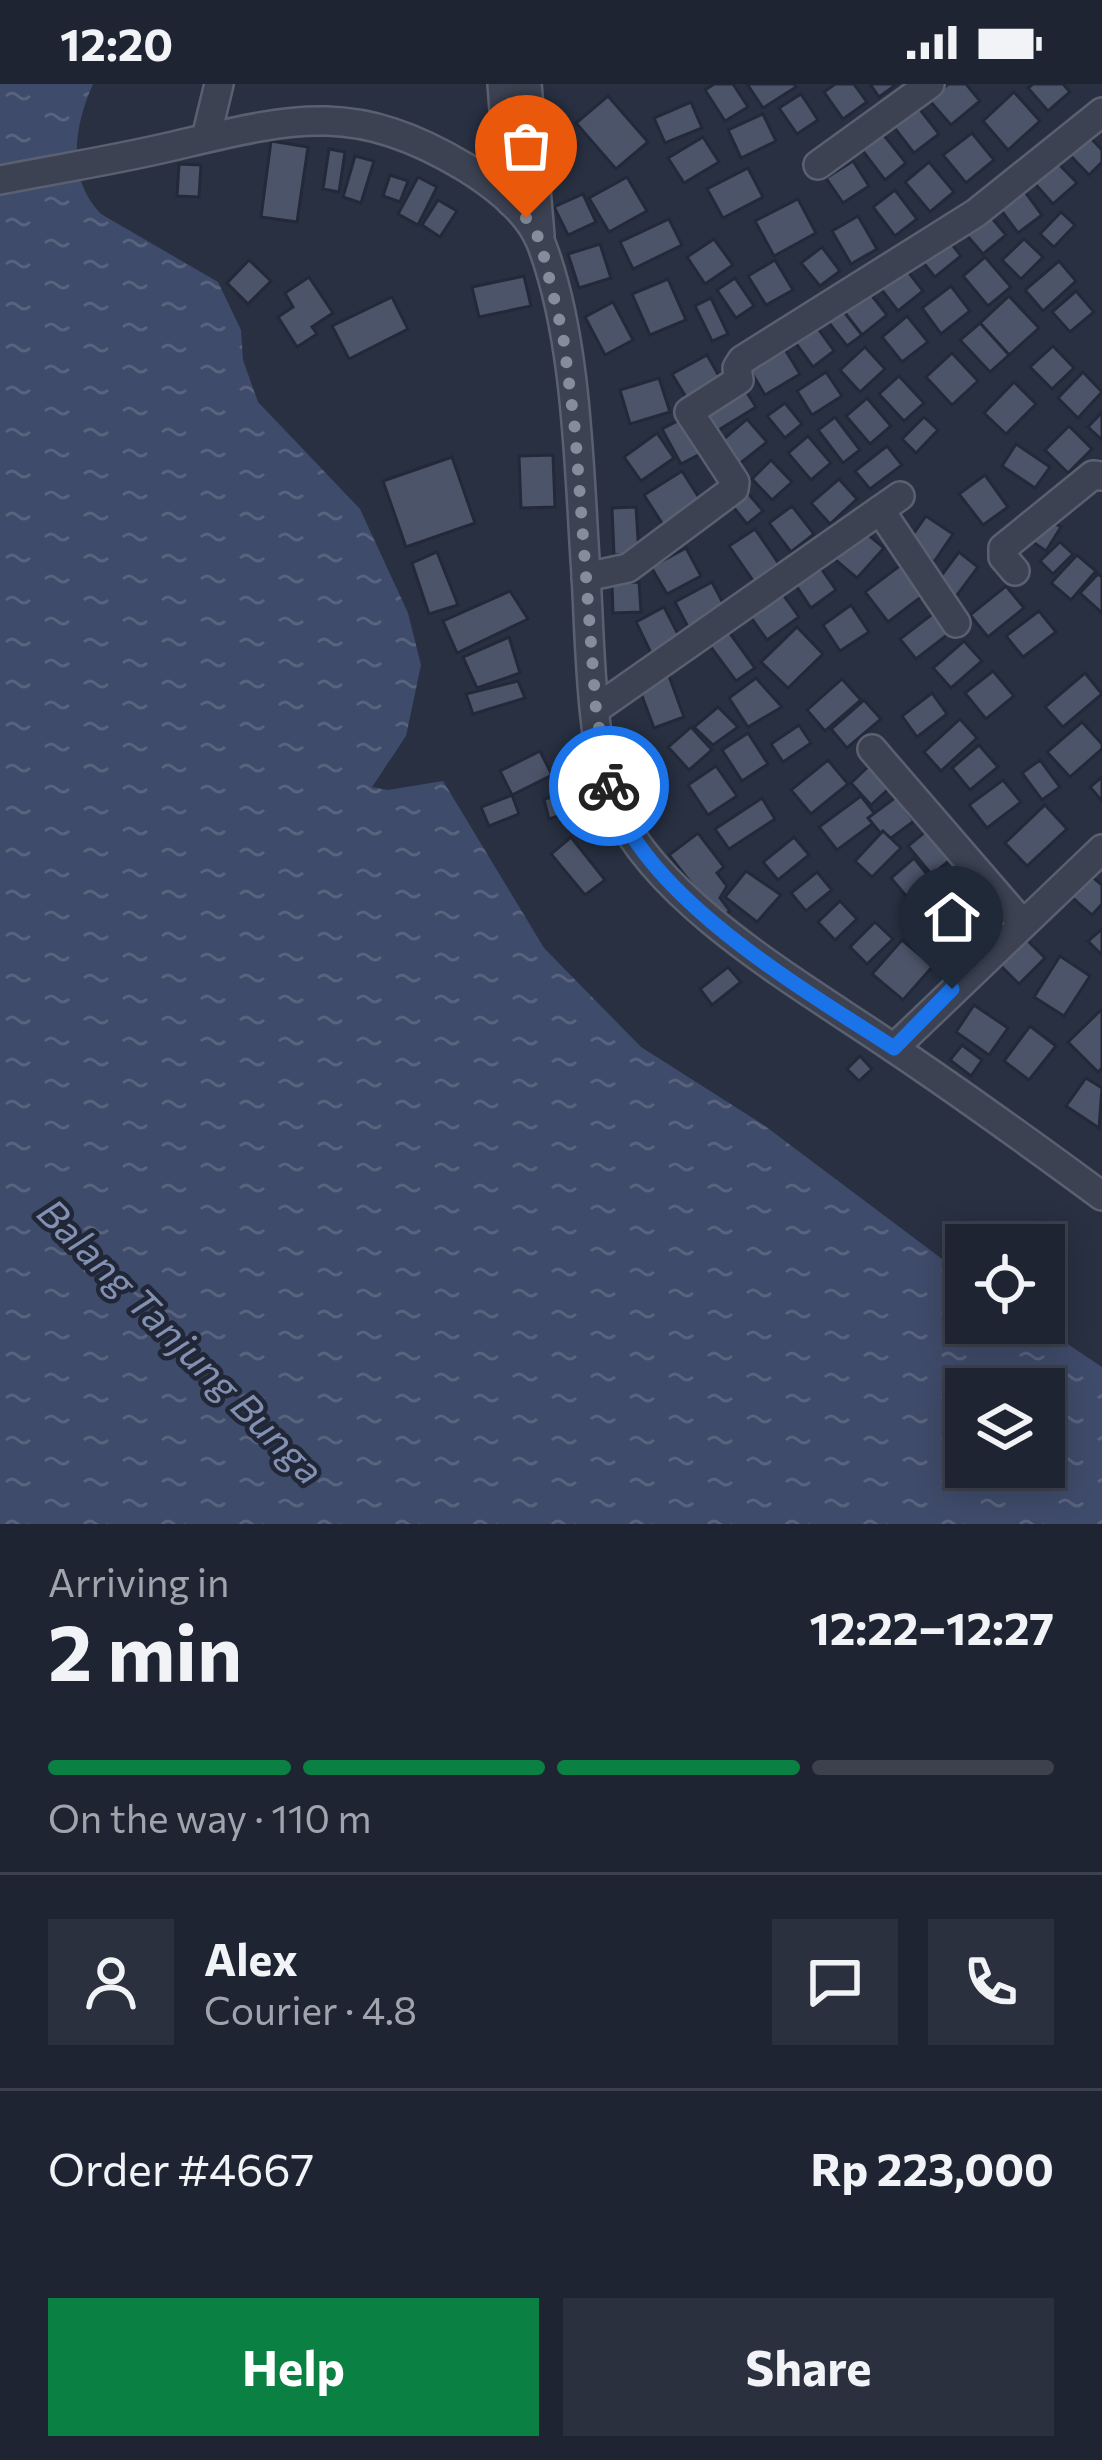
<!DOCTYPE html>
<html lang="en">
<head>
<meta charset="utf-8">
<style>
	body { margin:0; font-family:Commissioner,sans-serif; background:#2b303e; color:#f1f3f6; height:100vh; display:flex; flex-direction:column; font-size:45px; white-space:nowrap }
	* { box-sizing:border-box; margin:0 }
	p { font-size:39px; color:#a1a4ac }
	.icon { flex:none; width:66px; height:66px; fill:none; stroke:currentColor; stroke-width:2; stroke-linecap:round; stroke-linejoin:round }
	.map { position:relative; height:1440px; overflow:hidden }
	.side { display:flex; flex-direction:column; background:#1e2432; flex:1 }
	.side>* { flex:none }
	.buttons { position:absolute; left:945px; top:1140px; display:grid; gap:24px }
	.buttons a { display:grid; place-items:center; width:120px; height:120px; border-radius:0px; background:#1e2432; box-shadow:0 6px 30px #0003,0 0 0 3px #3c414d; font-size:60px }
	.pin { position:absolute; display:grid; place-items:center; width:102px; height:102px; color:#fff; margin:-123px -51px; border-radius:50% 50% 50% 0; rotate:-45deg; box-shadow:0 0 12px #0007 }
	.pin .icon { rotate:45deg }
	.courier { position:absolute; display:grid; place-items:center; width:120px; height:120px; margin:-60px; border:9px solid #1a73e8; border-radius:50%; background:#fff; color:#222; box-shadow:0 3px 15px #0007 }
	.head em { font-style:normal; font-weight:700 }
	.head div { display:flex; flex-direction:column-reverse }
	.head { display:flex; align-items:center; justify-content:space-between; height:204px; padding:0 48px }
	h1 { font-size:78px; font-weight:700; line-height:90px }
	.bar { display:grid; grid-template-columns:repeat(4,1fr); gap:18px 12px; align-content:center; height:144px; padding:0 48px }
	.bar i { height:15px; border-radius:9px; background:#3c414d }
	.bar .current { background:#0b8043 }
	.bar p { grid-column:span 4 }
	.line { display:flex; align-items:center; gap:30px; padding:0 48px; border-top:3px solid #3c414d }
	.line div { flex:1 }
	.round { display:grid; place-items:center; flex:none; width:126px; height:126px; border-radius:0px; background:#2b303e }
	.cta { display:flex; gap:24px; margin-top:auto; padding:24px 48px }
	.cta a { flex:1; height:138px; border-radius:0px; background:#0b8043; color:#fff; font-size:48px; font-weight:700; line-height:138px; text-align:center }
	.cta a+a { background:#2b303e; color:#f1f3f6 }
	.status { display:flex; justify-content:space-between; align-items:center; height:84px; padding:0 60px; background:#1e2432; direction:ltr }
	.status svg { height:33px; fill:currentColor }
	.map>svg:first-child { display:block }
	.water { fill:url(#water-ripples); fill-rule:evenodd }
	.building { fill:#4c5469; stroke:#232939; stroke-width:3 }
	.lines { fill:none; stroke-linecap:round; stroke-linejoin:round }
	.minor-casing { stroke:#5a606f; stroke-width:32 }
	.minor { stroke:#3c4252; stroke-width:27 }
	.done { stroke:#868c9c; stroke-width:12; stroke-dasharray:0 21.6 }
	.route { stroke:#1a73e8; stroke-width:15 }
	.labels { text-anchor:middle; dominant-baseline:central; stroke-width:9; stroke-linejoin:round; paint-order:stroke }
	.water-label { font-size:39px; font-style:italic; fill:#8290b2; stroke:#212737 }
</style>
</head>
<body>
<div class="status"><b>12:20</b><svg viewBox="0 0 49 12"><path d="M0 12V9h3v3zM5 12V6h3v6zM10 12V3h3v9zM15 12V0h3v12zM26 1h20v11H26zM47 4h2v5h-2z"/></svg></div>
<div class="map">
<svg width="1102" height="1440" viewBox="0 0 1102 1440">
	<defs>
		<pattern id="water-ripples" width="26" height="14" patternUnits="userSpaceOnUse" patternTransform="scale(3)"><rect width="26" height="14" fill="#3f4b6a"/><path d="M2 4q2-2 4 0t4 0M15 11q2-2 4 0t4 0" fill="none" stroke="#59637e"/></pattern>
	</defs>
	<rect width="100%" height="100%" fill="#283042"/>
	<!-- water -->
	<path class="water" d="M0,0h93c-19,42 -27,94 8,130l117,68 23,48 2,30 15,42 102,107 48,104 13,52 -15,71 -34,51 16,3 55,-9 101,167 97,99 124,79 201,151v46h70l66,44v157h-1102zM966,1305h78v78h-78z"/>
	<!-- building -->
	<g class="building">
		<path d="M714,0h19l15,23 -23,14 -20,-31z"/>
		<path d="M747,0h47l2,3 -33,21z"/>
		<path d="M835,0h19l13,18 -24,17 -19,-27z"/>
		<path d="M870,0h27l-18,13z"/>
		<path d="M948,0h18l14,17 -29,24 -22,-25z"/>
		<path d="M1033,0h30l7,8 -22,19 -20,-23z"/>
		<path d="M1014,8l26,29 -32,29 -25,-29z"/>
		<path d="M801,10l17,26 -21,14 -18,-26z"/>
		<path d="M608,12l40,46 -32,27 -40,-46z"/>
		<path d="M691,18l11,26 -37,15 -11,-25z"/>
		<path d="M918,23l21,27 -25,19 -21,-27z"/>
		<path d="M763,30l13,27 -35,17 -13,-28z"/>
		<path d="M972,49l22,27 -28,23 -23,-28z"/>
		<path d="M1086,49l16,17v12l-13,13 -22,-23z"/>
		<path d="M883,50l23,29 -21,17 -23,-30z"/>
		<path d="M703,53l16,25 -35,21 -16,-25z"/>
		<path d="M271,57l37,6 -11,75 -36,-5z"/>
		<path d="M329,65l16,3 -6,40 -16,-3z"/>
		<path d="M355,72l19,5 -13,42 -18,-6z"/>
		<path d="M1053,74l24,25 -24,21 -23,-26z"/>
		<path d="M853,77l16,25 -26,17 -17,-25z"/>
		<path d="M929,78l25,30 -24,20 -25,-30z"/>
		<path d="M179,80l22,1 -2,32 -22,-1z"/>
		<path d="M748,84l15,29 -40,21 -16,-29z"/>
		<path d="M390,91l18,6 -8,21 -17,-6z"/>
		<path d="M418,93l19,10 -19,38 -20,-11z"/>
		<path d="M627,93l20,34 -38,21 -20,-34z"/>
		<path d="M1023,105l19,26 -24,18 -20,-27z"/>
		<path d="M895,106l22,29 -22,17 -22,-29z"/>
		<path d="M583,110l13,28 -28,13 -14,-28z"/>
		<path d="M798,115l18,34 -42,23 -19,-35z"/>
		<path d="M438,116l19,11 -17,26 -18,-12z"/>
		<path d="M987,128l19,23 -23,19 -19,-22z"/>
		<path d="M1061,128l14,13 -21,22 -14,-13z"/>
		<path d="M858,132l19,33 -26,15 -19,-33z"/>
		<path d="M669,135l13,26 -49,24 -13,-27z"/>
		<path d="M944,150l17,22 -26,21 -18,-22z"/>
		<path d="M714,155l19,26 -28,19 -18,-27z"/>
		<path d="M1024,155l19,18 -22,22 -19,-19z"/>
		<path d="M600,160l11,34 -32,10 -11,-34z"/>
		<path d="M822,163l18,24 -20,15 -19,-23z"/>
		<path d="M985,173l26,30 -23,19 -25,-30z"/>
		<path d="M249,176l22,21 -23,23 -21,-21z"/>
		<path d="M775,176l18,30 -27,15 -18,-29z"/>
		<path d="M1059,177l17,20 -33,30 -18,-21z"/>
		<path d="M903,181l20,26 -25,20 -20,-26z"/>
		<path d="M524,192l7,30 -52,11 -7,-30z"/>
		<path d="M309,193l24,36 -21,14 5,7 -20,13 -19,-30 15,-10 -8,-14z"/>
		<path d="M735,194l19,28 -18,12 -19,-28z"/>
		<path d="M668,195l18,41 -36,15 -18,-41z"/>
		<path d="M951,202l19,25 -29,23 -19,-26z"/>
		<path d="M866,204l21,27 -25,20 -21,-27z"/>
		<path d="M1076,207l18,21 -24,20 -18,-20z"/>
		<path d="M1009,212l30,32 -30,27 -29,-32z"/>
		<path d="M392,213l16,32 -59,30 -17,-33z"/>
		<path d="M711,214l17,36 -16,7 -17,-35z"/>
		<path d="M613,218l20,38 -28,15 -20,-38z"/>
		<path d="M841,224l21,27 -15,11 -21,-27z"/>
		<path d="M907,232l21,26 -26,20 -20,-25z"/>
		<path d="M814,239l20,28 -21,16 -21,-29z"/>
		<path d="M980,239l29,32 -19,17 -30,-32z"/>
		<path d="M781,259l19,31 -35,21 -19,-32z"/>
		<path d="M1053,262l21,22 -22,21 -22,-22z"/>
		<path d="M865,263l20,22 -25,23 -20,-22z"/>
		<path d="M952,269l26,28 -26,24 -26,-28z"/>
		<path d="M707,271l16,28 -34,19 -17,-28z"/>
		<path d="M826,288l16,24 -30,19 -15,-24z"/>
		<path d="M1083,288l19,20 -24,26 -20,-20z"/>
		<path d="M899,292l25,27 -20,18 -25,-27z"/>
		<path d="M659,294l11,34 -40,12 -10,-34z"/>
		<path d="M1014,298l22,22 -30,30 -22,-21z"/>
		<path d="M744,304l12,19 -39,24 -11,-20z"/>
		<path d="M867,314l24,28 -21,18 -24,-28z"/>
		<path d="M785,319l17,21 -17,14 -18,-22z"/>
		<path d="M1102,328v28l-14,-13z"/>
		<path d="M687,332l19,35 -25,13 -19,-35z"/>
		<path d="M835,333l25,33 -17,13 -25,-33z"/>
		<path d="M924,333l14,13 -22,23 -14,-14z"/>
		<path d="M747,335l20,23 -29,23 -19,-22z"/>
		<path d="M1069,342l23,23 -24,24 -23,-23z"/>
		<path d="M657,349l17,25 -33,23 -17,-24z"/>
		<path d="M808,352l23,27 -20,17 -23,-27z"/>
		<path d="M1016,360l34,23 -15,21 -33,-22z"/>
		<path d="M887,362l15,19 -32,24 -15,-18z"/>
		<path d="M553,371l2,52 -34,1 -2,-52z"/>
		<path d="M452,373l23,66 -69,24 -23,-66z"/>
		<path d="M771,376l21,22 -20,18 -20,-21z"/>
		<path d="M682,387l23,36 -38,24 -23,-36z"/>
		<path d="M985,391l23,32 -25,18 -24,-31z"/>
		<path d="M839,395l18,20 -27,25 -19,-21z"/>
		<path d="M741,401l22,26 -16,13 -21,-26z"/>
		<path d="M792,422l22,28 -23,18 -22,-29z"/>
		<path d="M636,423l3,47 -25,1 -2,-47z"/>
		<path d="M926,432l27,18 -19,28 -27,-19z"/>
		<path d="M1044,433l17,10 -15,24 -16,-11z"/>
		<path d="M859,443l25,21 -27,30 -25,-21z"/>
		<path d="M755,445l24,35 -25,18 -25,-36z"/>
		<path d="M1060,458l13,12 -20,20 -13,-13z"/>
		<path d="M686,464l15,28 -34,18 -16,-27z"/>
		<path d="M437,468l21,53 -29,9 -17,-51z"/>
		<path d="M959,468l19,15 -23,31 -20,-14z"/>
		<path d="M1077,471l19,16 -25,29 -20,-17z"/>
		<path d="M818,480l18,26 -25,18 -18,-27z"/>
		<path d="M902,480l23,30 -37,28 -23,-30z"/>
		<path d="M1098,490l4,3v36l-22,-20z"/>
		<path d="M639,498l2,30 -28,1 -1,-30z"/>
		<path d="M712,498l13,25 -37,20 -13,-25z"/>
		<path d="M777,502l22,31 -32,23 -22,-31z"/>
		<path d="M1006,502l18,22 -36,29 -18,-22z"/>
		<path d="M510,507l18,28 -71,34 -14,-32z"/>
		<path d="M851,521l18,27 -29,19 -17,-26z"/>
		<path d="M664,523l16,31 -29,15 -15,-31z"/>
		<path d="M1039,527l17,21 -33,25 -17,-21z"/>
		<path d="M935,528l16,20 -35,27 -16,-20z"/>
		<path d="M797,543l26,27 -35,34 -27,-26z"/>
		<path d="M729,548l26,36 -19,13 -26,-35z"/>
		<path d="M509,553l11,36 -43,15 -14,-31z"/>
		<path d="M964,557l18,20 -31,27 -18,-20z"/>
		<path d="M993,587l21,25 -28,23 -21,-26z"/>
		<path d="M1085,589l17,21 -39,33 -18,-20z"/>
		<path d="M669,592l15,41 -30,11 -15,-40z"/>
		<path d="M756,594l26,29 -34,20 -19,-29z"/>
		<path d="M842,595l19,21 -36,31 -18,-21z"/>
		<path d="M518,597l7,17 -52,16 -7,-20z"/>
		<path d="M932,609l15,21 -30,23 -15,-21z"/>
		<path d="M864,616l17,19 -34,29 -16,-19z"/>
		<path d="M718,623l20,20 -25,18 -19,-18z"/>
		<path d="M960,635l17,19 -36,33 -17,-19z"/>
		<path d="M1082,638l20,22v5l-32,28 -23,-25z"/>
		<path d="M799,641l12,18 -28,19 -12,-18z"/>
		<path d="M691,643l21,23 -23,20 -21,-23z"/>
		<path d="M748,649l20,31 -26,17 -20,-31z"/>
		<path d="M979,661l19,22 -28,23 -18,-22z"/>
		<path d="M540,667l12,24 -40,20 -12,-24z"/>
		<path d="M828,676l20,24 -37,30 -20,-24z"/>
		<path d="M1040,676l20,27 -18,13 -20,-27z"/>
		<path d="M874,677l21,22 -24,22 -20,-22z"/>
		<path d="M716,682l21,30 -29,19 -20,-30z"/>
		<path d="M1102,693v24l-12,-14z"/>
		<path d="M1003,696l18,22 -34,26 -18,-23z"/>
		<path d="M588,698l11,22 -19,9 -11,-24z"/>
		<path d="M565,710l9,17 -25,8 -5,-20z"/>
		<path d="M512,711l7,19 -30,12 -8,-19z"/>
		<path d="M861,712l18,23 -42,31 -18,-23z"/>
		<path d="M896,713l18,24 -27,20 -19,-23z"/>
		<path d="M762,714l13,21 -46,30 -14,-20z"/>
		<path d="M1045,721l22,24 -40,37 -22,-23z"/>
		<path d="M932,742l24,29 -24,20 -24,-29z"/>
		<path d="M883,747l18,17 -29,29 -17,-16z"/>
		<path d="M698,749l26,34 -7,6 10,13 -7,12 10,13 -11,8 -50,-64z"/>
		<path d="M571,753l34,43 -20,15 -34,-41z"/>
		<path d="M794,753l15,18 -31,25 -15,-18z"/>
		<path d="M914,774l16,20 -23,19 -16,-19z"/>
		<path d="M1084,786l18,15v19l-10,11 -27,-24z"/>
		<path d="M746,787l35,24 -24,27 -32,-25z"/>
		<path d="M817,788l15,18 -26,21 -15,-18z"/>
		<path d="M973,796l23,28 -30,24 -23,-27z"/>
		<path d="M934,798l20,17 -26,31 -20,-17z"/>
		<path d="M840,817l17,18 -22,21 -17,-18z"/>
		<path d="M875,838l18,17 -26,25 -17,-17z"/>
		<path d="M1102,845v26l-14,-14z"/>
		<path d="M1018,847l27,27 -26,26 -27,-27z"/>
		<path d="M902,856l31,26 -30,34 -31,-26z"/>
		<path d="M1060,872l30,20 -26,40 -30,-19z"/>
		<path d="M728,883l13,15 -29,23 -12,-16z"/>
		<path d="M974,921l34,23 -19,27 -33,-23z"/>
		<path d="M1102,925v59l-4,4 -30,-30z"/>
		<path d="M1030,942l26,20 -27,34 -25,-19z"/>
		<path d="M962,961l20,15 -11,16 -21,-16z"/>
		<path d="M860,972l12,13 -13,12 -12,-12z"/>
		<path d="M1086,994l16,10 -3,40 -33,-22z"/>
	</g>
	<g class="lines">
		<!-- minor casing -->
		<g class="minor-casing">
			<g id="minor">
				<path d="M502,0l9,118"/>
				<path d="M527,0l13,151"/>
				<path d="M206,54l13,-54"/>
				<path d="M818,81l112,-81"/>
				<path d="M0,96c56,-11 114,-20 169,-33 120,-28 183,-48 296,20 29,18 63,43 76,76 37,96 38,230 45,332 4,63 4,178 30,233 45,99 192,181 279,241 70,47 139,97 207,147"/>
				<path d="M880,426l76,113"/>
				<path d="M1015,487l-12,-14v-9l90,-73 9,1"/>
				<path d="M586,493l42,-9 106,-79 1,-7 -46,-70 50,-32 -2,-12 5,-8 234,-147 126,-101"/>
				<path d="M596,625l304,-213"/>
				<path d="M872,665l150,174"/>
				<path d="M894,964l208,-199"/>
			</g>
		</g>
		<!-- minor -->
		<use href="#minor" class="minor"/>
	</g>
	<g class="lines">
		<!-- done -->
		<path class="done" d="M526,134l14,22 23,95 12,95 21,280 13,76"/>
		<!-- route -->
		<path class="route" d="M609,702c31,109 194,203 285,262l58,-59"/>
	</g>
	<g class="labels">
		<!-- water labels -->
		<g class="water-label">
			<text transform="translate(182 1256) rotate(45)">Balang Tanjung Bunga</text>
		</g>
	</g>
</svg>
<div class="buttons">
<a><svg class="icon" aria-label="locate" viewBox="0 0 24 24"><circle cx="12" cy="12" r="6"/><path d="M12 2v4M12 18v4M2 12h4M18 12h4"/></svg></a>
<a><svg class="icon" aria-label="layers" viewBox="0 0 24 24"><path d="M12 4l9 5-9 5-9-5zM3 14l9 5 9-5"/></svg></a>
</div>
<div class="pin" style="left:526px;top:134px;background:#ea580c"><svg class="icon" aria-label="bag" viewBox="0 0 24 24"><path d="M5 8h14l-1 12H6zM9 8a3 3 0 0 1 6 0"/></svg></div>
<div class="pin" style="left:952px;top:905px;background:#1f2937"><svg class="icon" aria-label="home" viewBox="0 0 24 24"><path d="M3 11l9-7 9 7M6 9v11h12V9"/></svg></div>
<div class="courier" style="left:609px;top:702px"><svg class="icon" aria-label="bike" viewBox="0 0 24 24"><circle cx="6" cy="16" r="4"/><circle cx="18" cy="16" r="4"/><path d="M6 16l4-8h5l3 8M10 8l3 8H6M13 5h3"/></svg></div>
</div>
<section class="side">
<div class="head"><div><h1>2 min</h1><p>Arriving in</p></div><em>12:22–12:27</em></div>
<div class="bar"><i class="current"></i><i class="current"></i><i class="current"></i><i></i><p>On the way · 110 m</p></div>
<div class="line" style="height:216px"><a class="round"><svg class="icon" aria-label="person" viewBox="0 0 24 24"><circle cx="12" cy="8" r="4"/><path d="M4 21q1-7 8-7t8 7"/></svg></a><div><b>Alex</b><p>Courier · 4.8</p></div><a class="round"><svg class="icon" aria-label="chat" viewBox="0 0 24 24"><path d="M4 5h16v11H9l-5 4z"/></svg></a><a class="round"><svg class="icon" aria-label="phone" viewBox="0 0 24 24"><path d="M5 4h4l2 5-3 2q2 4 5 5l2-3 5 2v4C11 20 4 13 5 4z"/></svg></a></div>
<div class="line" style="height:156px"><div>Order #4667</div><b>Rp 223,000</b></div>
<div class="cta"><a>Help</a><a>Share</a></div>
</section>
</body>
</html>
